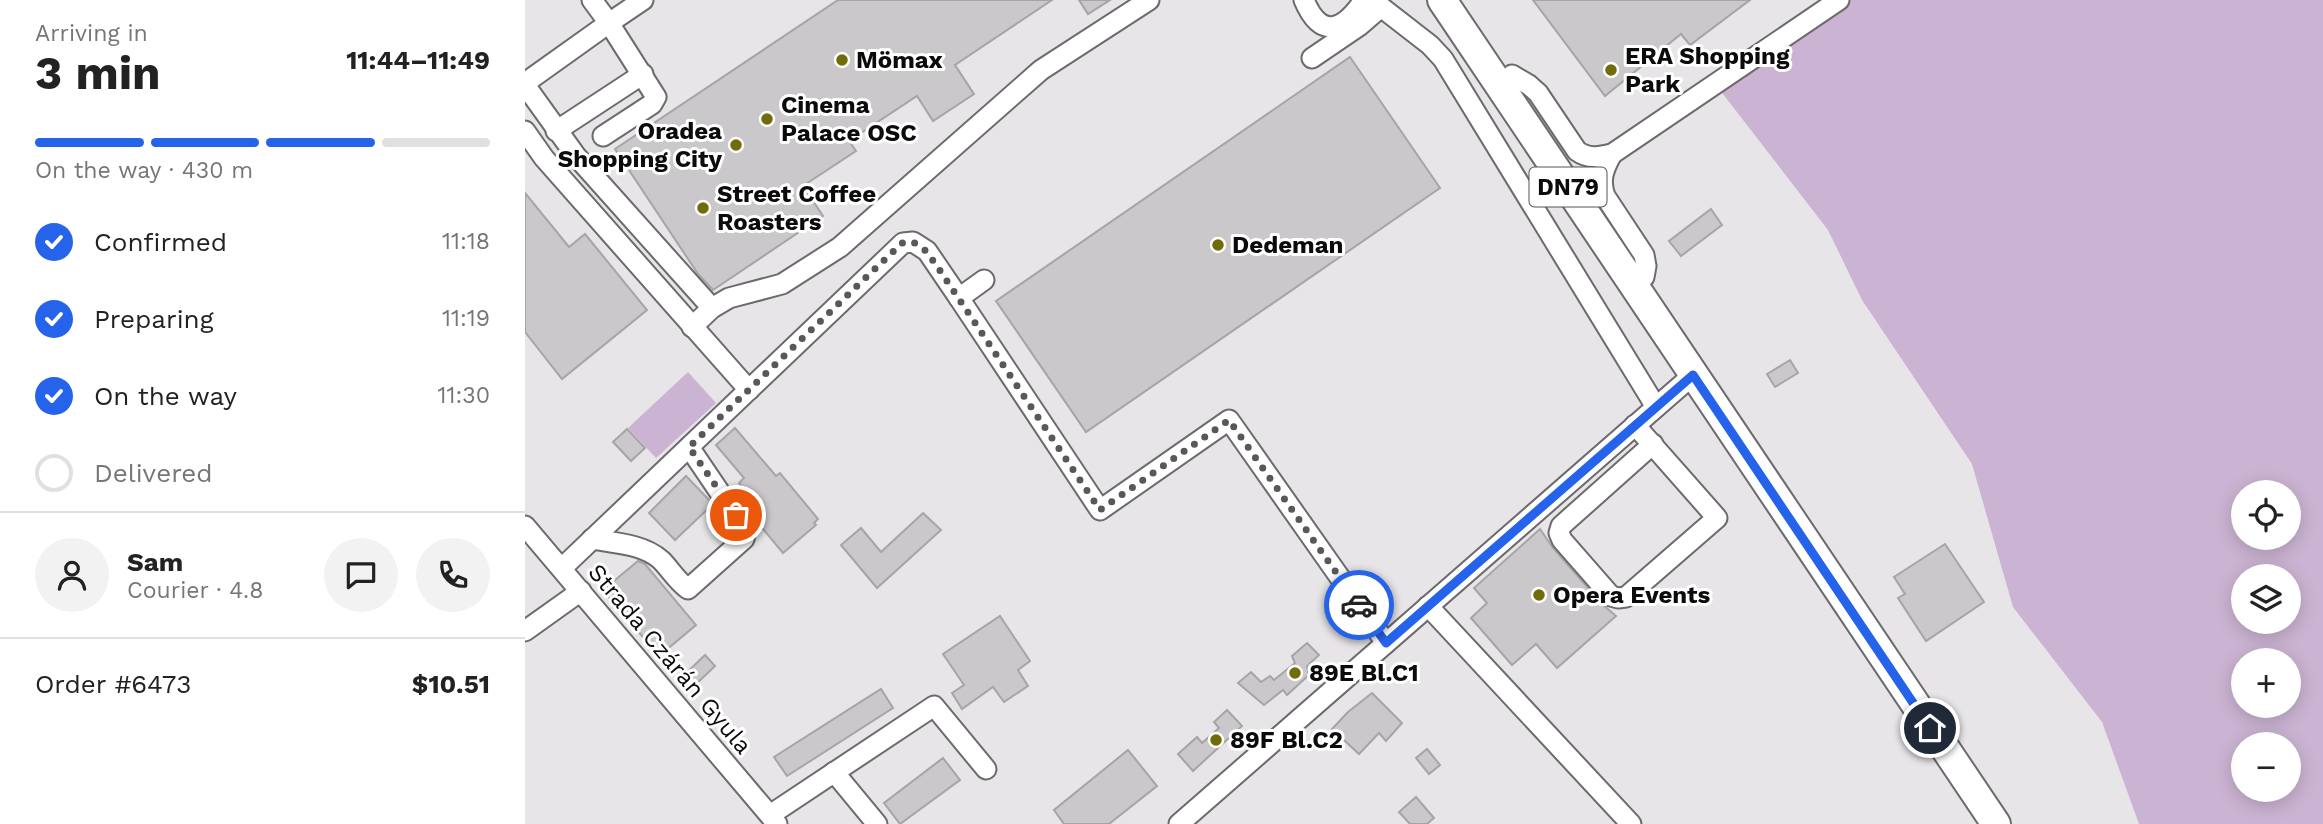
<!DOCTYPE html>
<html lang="en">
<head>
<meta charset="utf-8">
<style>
	body { margin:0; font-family:"Work Sans",sans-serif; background:#f2f2f2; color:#222; height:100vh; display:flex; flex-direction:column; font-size:26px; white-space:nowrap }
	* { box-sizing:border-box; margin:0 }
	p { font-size:23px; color:#767676 }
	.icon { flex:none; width:38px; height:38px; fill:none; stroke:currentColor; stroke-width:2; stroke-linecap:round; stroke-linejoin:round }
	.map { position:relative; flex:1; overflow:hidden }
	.drawer { display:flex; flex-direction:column; background:#fff; width:525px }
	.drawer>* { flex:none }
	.tools { position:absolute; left:1706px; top:480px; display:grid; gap:14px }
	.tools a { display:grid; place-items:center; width:70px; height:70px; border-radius:50%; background:#fff; box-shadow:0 4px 18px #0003; font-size:35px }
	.pin { position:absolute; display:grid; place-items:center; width:60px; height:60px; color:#fff; margin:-30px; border:4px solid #fff; border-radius:50%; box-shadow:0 2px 7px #0007 }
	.courier { position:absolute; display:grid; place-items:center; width:70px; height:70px; margin:-35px; border:5px solid #2563eb; border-radius:50%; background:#fff; color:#222; box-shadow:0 2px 9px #0007 }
	.summary em { font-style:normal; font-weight:700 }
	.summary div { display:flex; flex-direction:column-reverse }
	.summary { display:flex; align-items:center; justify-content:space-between; height:119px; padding:0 35px }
	h1 { font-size:46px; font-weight:700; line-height:52px }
	.bar { display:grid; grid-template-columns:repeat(4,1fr); gap:10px 7px; align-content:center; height:84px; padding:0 35px }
	.bar i { height:9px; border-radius:5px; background:#e0e0e0 }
	.bar .active { background:#2563eb }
	.bar p { grid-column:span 4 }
	.line { display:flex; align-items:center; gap:18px; padding:0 35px; border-top:2px solid #e0e0e0 }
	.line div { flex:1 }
	.round { display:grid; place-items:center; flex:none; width:74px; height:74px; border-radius:37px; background:#f2f2f2 }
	ol { padding:0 35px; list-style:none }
	li { display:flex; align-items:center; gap:21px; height:77px }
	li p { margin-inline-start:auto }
	li .icon { padding:7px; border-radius:50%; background:#2563eb; color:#fff; stroke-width:4 }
	li:last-child { color:#767676 }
	li i { width:38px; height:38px; border:4px solid #e0e0e0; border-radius:50% }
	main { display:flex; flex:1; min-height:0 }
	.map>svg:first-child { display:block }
	.green { fill:#cbb4d3; fill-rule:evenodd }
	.building { fill:#cbc8cb; stroke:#a6a4a7; stroke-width:2 }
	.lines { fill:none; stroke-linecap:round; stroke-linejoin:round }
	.minor-casing { stroke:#6c6a6d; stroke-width:23 }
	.highway-casing { stroke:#6c6a6d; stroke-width:32 }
	.minor { stroke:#fff; stroke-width:19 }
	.highway { stroke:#fff; stroke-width:28 }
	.done { stroke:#595759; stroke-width:7; stroke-dasharray:0 12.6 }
	.route { stroke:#2563eb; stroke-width:9 }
	.poi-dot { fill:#706c0a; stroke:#fff; stroke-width:2.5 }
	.labels { text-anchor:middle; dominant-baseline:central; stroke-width:6; stroke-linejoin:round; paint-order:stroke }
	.shield { fill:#fff; stroke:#555455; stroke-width:2 }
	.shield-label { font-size:23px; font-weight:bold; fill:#0c0b0c }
	.poi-label { font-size:24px; font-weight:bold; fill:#0c0b0c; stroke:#fff; text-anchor:start }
	.street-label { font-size:24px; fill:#0c0b0c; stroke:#fff }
</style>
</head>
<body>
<main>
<section class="drawer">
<div class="summary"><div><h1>3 min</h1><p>Arriving in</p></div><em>11:44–11:49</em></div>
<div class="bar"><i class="active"></i><i class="active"></i><i class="active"></i><i></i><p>On the way · 430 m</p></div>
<ol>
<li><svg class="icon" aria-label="check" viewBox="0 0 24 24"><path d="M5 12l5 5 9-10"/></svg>Confirmed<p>11:18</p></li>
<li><svg class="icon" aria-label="check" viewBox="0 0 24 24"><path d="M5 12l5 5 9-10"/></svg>Preparing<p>11:19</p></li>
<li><svg class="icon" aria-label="check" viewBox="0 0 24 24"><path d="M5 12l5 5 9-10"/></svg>On the way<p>11:30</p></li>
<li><i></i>Delivered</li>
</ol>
<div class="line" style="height:126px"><a class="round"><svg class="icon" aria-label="person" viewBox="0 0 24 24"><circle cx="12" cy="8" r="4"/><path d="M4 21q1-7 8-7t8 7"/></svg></a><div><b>Sam</b><p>Courier · 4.8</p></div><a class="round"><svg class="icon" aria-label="chat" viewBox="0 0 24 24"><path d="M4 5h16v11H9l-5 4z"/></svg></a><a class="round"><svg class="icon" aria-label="phone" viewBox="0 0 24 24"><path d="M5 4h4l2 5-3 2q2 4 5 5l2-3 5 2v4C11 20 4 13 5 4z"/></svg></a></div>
<div class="line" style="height:91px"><div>Order #6473</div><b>$10.51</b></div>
</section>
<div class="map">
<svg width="1798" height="824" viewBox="0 0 1798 824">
	<rect width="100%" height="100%" fill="#e7e5e8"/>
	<!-- green -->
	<g class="green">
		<path d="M1310,0h488v824h-184l-37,-102 -89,-115 -41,-143 -110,-164 -34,-70 -112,-145zM1718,492h46v45h-46zM1718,576h46v45h-46zM1718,660h46v45h-46zM1718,744h46v45h-46z"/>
		<path d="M163,372l28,31 -60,55 -28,-30z"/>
	</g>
	<!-- building -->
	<g class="building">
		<path d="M313,0h214l-97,65 19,29 -41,27 -16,-25 -68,45 7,10 -53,35 20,30 -110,74 -15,-16 -83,-125z"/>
		<path d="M554,0h31l-22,14z"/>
		<path d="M1008,0h217l-60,45 -9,-11 -76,62z"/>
		<path d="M825,57l90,131 -354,244 -90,-131z"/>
		<path d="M0,193l44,54 16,-13 62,76 -85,69 -37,-47z"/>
		<path d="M1186,209l11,16 -41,31 -12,-15z"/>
		<path d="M1265,360l8,13 -23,14 -8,-13z"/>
		<path d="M210,428l41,48 4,-3 38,46 -4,4 2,2 -33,28 -40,-48 9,-7 -13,-15 5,-5 -28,-33z"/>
		<path d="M102,429l18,19 -14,13 -18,-19z"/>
		<path d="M161,476l27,28 -38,36 -26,-27z"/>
		<path d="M398,513l18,17 -64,58 -36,-43 20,-17 20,24z"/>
		<path d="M1015,529l13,19 49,56 14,12 -59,52 -21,-24 -24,21 -41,-47 16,-15 -13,-15z"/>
		<path d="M1420,544l39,58 -58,39 -28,-43 7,-4 -11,-17z"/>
		<path d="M113,561l7,3 51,61 -37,31 -56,-66z"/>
		<path d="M475,616l30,45 -12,9 10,16 -24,16 -11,-15 -31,22 -10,-16 12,-8 -21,-31z"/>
		<path d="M782,643l12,12 -12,11 2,9 -22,20 -4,-5 -19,15 -26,-22 13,-11 10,10 9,-6 4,4 21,-17 -3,-7z"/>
		<path d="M180,655l10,11 -25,24 -10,-11z"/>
		<path d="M356,689l12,19 -106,68 -13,-19z"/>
		<path d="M847,693l30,30 -16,18 -7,-8 -20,21 -27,-25 16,-17z"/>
		<path d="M702,710l15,16 -49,45 -15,-17 19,-17 5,6 17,-15 -5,-6z"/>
		<path d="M902,749l13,16 -11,9 -13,-16z"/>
		<path d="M603,750l29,36 -48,38h-45l-10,-14z"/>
		<path d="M418,758l17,22 -60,44 -16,-21z"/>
		<path d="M891,797l18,21 -7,6h-17l-11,-12z"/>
	</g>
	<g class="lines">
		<!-- minor casing -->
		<g class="minor-casing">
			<g id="minor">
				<path d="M779,0c17,40 39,31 60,0"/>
				<path d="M847,0l58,45 13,14 213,348"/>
				<path d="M787,58l47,-32 22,-19"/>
				<path d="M987,75l17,10 9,8 39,58c11,8 22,6 35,3l227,-154"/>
				<path d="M0,83l84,-60 -17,-23"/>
				<path d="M0,85l51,71 136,152"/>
				<path d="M0,131l19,27 205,232"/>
				<path d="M31,131l87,-57"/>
				<path d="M78,136l49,-32 4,-7 -47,-74 34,-23"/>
				<path d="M1087,154c-8,14 -13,26 -7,42l39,59 2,11 -2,11"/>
				<path d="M434,298l141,212 129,-90 157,223"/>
				<path d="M167,327l20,-19 17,-10 53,-14 58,-37 201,-177 108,-70"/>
				<path d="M1110,425l82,93 -91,79 -8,1 -7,-2 -49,-56 -3,-7 2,-7 92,-82"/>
				<path d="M0,526l252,298"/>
				<path d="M67,539c23,4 51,5 69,21 9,9 16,21 27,29l56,-50 2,-8 -57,-84"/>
				<path d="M37,568l341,-325 10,-1 14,9 32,47 25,-18"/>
				<path d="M903,606l203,218"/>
				<path d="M0,631l56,-40"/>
				<path d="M309,772l43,52"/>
				<path d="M245,815l164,-109 52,63"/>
				<path d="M654,824l514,-449"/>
			</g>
		</g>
		<!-- highway casing -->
		<g class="highway-casing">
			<path id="highway" d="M917,0l554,824"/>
		</g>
		<!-- minor -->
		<use href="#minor" class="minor"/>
		<!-- highway -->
		<use href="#highway" class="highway"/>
	</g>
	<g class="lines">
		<!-- done -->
		<path class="done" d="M211,515l-47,-68 213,-204 11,-1 13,9 11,15 163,244 129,-90 130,185"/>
		<!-- route -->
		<path class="route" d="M834,605l27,38 307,-268 237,353"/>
	</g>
	<!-- markers -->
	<g class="poi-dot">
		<circle cx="317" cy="60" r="7"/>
		<circle cx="1086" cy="70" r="7"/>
		<circle cx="242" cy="119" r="7"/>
		<circle cx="211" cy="145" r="7"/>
		<circle cx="178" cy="208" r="7"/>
		<circle cx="693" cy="245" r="7"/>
		<circle cx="1014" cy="595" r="7"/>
		<circle cx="770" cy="673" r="7"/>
		<circle cx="691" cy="740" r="7"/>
	</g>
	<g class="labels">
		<!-- shield labels -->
		<rect class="shield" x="1004.5" y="167.5" width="77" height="39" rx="5"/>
		<g class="shield-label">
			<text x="1043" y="187">DN79</text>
		</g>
		<!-- poi labels -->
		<g class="poi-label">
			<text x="1100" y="56">ERA Shopping<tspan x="1100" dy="28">Park</tspan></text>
			<text x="331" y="60">Mömax</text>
			<text x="256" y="105">Cinema<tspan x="256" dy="28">Palace OSC</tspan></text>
			<text x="197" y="131" text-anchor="end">Oradea<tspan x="197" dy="28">Shopping City</tspan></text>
			<text x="192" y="194">Street Coffee<tspan x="192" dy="28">Roasters</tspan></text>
			<text x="707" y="245">Dedeman</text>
			<text x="1028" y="595">Opera Events</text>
			<text x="784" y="673">89E Bl.C1</text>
			<text x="705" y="740">89F Bl.C2</text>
		</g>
		<!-- street labels -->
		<g class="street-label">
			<text transform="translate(145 659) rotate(50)">Strada Czárán Gyula</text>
		</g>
	</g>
</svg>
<div class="tools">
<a><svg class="icon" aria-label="locate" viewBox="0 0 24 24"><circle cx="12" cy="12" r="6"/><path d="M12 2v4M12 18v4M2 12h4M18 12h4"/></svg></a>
<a><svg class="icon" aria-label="layers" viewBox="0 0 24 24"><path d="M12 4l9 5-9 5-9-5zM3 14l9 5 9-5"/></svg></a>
<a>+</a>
<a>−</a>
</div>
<div class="pin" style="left:211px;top:515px;background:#ea580c"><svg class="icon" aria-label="bag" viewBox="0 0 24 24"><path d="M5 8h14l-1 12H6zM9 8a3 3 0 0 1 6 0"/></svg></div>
<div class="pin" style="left:1405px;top:728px;background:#1f2937"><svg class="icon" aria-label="home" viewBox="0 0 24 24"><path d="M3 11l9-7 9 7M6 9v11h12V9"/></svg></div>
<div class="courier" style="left:834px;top:605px"><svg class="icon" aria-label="car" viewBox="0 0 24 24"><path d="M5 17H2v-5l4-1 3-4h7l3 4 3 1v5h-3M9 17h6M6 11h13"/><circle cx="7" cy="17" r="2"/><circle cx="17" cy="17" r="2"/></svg></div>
</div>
</main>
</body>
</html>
